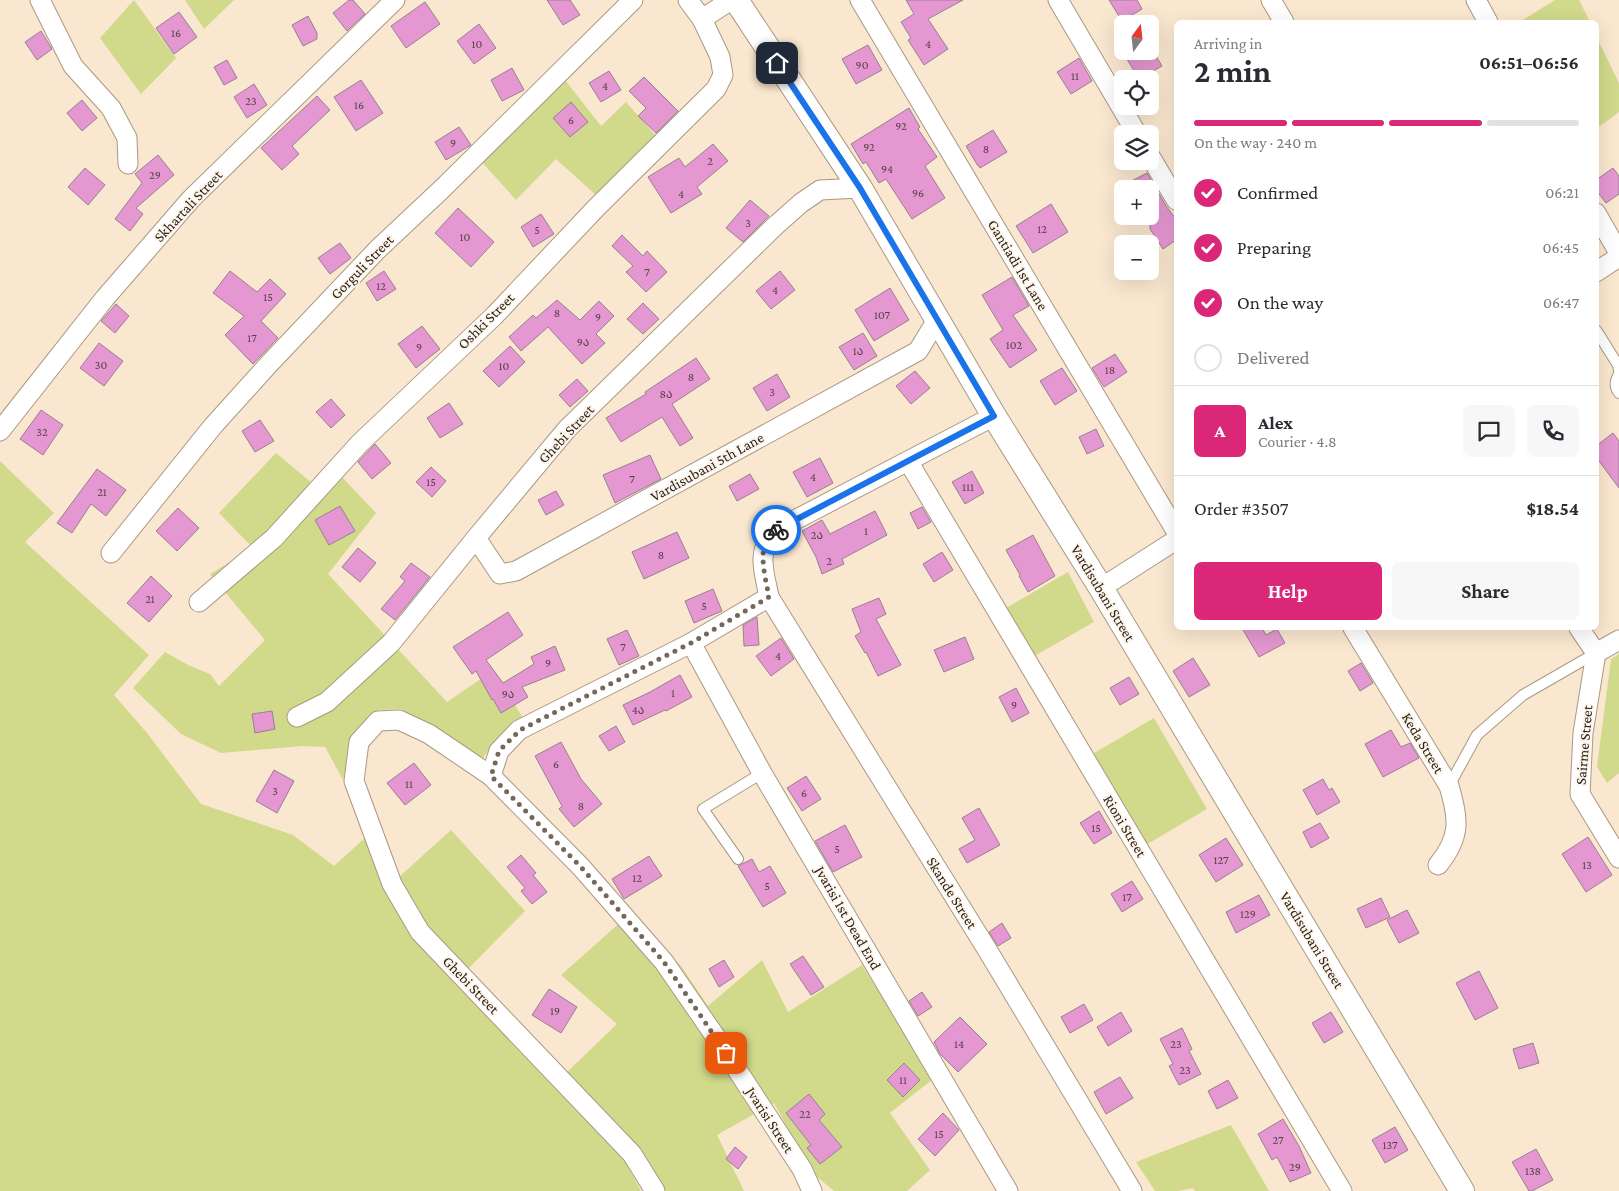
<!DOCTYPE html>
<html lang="en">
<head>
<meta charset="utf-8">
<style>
	body { margin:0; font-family:"Crimson Pro","Noto Sans Georgian",serif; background:#f7f7f7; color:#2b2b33; height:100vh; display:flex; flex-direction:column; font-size:19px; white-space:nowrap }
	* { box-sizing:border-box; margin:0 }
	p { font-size:16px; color:#7c7c81 }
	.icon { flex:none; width:28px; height:28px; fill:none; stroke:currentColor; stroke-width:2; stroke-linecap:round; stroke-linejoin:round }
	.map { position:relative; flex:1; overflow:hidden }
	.drawer { position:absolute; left:1174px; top:20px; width:425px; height:610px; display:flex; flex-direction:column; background:#fff; border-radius:8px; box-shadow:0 5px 20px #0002 }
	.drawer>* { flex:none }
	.needle { width:32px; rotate:15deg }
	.controls { position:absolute; left:1114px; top:15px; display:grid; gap:10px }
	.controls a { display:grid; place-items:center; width:45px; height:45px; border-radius:8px; background:#fff; box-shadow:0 5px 20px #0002; font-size:25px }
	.pin { position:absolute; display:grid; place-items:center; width:42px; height:42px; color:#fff; margin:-21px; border-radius:10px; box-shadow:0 2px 8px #0006 }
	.courier { position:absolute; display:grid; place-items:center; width:50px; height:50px; margin:-25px; border:4px solid #1a73e8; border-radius:50%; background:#fff; color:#222; box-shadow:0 1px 6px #0007 }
	.overview em { font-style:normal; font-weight:700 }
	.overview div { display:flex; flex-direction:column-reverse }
	.overview { display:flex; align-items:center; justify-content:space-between; height:85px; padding:0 20px }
	h1 { font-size:32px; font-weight:700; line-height:38px }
	.bar { display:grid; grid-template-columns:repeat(4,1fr); gap:8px 5px; align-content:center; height:60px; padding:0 20px }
	.bar i { height:6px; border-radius:4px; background:#e1e1e2 }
	.bar .on { background:#db2777 }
	.bar p { grid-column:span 4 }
	.line { display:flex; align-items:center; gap:12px; padding:0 20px; border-top:1px solid #e1e1e2 }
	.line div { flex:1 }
	.round { display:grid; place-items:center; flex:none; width:52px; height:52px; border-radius:8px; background:#f7f7f7 }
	ol { padding:0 20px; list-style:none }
	li { display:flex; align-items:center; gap:15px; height:55px }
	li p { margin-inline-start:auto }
	li .icon { padding:5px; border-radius:50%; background:#db2777; color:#fff; stroke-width:4 }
	li:last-child { color:#7c7c81 }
	li i { width:28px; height:28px; border:2px solid #e1e1e2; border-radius:50% }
	.cta { display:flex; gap:10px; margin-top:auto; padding:10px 20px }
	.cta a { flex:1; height:58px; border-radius:8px; background:#db2777; color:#fff; font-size:20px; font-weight:700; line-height:58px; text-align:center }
	.cta a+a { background:#f7f7f7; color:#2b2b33 }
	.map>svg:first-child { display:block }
	.green { fill:#d1da8a }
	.building { fill:#e497d0; stroke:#988091 }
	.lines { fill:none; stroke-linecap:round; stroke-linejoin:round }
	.service-casing { stroke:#aa9882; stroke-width:12 }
	.minor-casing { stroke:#aa9882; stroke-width:21 }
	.tertiary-casing { stroke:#aa9882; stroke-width:26 }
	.service { stroke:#fff; stroke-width:10 }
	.minor { stroke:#fff; stroke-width:19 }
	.tertiary { stroke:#fff; stroke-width:24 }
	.done { stroke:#73685a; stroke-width:5; stroke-dasharray:0 9 }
	.route { stroke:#1a73e8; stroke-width:6 }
	.labels { text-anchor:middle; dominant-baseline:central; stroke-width:4; stroke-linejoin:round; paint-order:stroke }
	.number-label { font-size:12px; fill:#594148 }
	.street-label { font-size:15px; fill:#2b241b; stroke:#fef6ec }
</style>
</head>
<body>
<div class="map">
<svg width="1619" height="1191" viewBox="0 0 1619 1191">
	<rect width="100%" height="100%" fill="#fae7cf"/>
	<!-- green -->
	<g class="green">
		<path d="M134,0l42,58 -35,36 -41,-56z"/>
		<path d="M185,0h49l-30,29z"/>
		<path d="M1555,0h24l11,22h-68l-1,-1z"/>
		<path d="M1596,36l23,47v29l-23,17z"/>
		<path d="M565,80l36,46 25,-24 30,34 -59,60 -41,-37 -40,41 -35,-39z"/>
		<path d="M276,453l48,40 16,-18 36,38 -48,61 119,128 47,-32 29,48 -27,21 -15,22 -80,-52 -23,1 -22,21 -13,49 -18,-33 -23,-1 -81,7 -40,-19 -48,-46 32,-36 23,13 22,9 9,12 46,-46 -55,-66 43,-26 -34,-35z"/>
		<path d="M0,461l54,52 -29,29 124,113 -35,40 33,38 54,71 92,31 41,31 33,-30 19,46 235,272 20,37h-641z"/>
		<path d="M1068,572l26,50 -63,36 -25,-50z"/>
		<path d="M1619,654v119l-12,10 -10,-16 14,-108z"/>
		<path d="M1154,718l53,91 -63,37 -53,-91z"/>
		<path d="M451,830l74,81 -58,59 -43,-45 -25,-48z"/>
		<path d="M632,912l49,54 27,40 54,-46 26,52 74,-47 71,114 -43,34 40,57 -23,21h-73l-24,-20 -36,-68 -57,32 27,56h-78l-26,-43 -74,-75 51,-49 -56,-49z"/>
		<path d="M1231,1125l38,66h-74l-2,-3 -15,3h-23l-19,-29z"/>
	</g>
	<!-- building -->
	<g class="building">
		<path d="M349,0h4l12,14 -18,17 -14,-18z"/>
		<path d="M547,0h23l10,15 -17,10z"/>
		<path d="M906,0h57l-35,19 20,30 -24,16 -16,-25 3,-2 -10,-16 13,-8z"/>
		<path d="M1109,0h28l5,9 -20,12z"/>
		<path d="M425,2l15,22 -34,24 -15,-22z"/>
		<path d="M179,12l18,25 -23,17 -18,-26z"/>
		<path d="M308,16l9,17v6l-14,7 -11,-21z"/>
		<path d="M479,24l17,24 -22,16 -17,-23z"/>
		<path d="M41,31l11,18 -15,11 -12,-18z"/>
		<path d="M868,45l14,25 -26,14 -14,-25z"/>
		<path d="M1122,51h31l9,15 -23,13z"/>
		<path d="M1079,58l13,23 -21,13 -14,-22z"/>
		<path d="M227,60l10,18 -13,7 -10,-18z"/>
		<path d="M512,68l12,22 -22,11 -11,-21z"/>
		<path d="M609,71l12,19 -20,12 -12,-19z"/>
		<path d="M644,77l34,34 -22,22 -18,-17 8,-8 -17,-17z"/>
		<path d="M361,80l22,33 -27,18 -22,-34z"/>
		<path d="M254,84l13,21 -20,13 -13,-21z"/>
		<path d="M317,96l13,14 -38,36 7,8 -17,16 -21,-22z"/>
		<path d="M82,100l15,18 -15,13 -15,-18z"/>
		<path d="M571,102l17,20 -18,15 -17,-19z"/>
		<path d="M909,108l11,19 -2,2 19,28 -12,9 20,32 -33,21 -26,-40 -7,4 -13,-21 -3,2 -12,-20z"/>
		<path d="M459,127l12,18 -25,15 -11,-18z"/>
		<path d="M993,130l14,22 -27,16 -1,-2h-1l-12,-20z"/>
		<path d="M713,144l15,17 -31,26 5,7 -31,19 -23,-36 31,-19 6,9z"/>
		<path d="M158,155l16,20 -38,33 7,6 -13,17 -15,-12 27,-36 -7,-9z"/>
		<path d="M85,168l20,17 -17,20 -20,-18z"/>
		<path d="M1613,168l6,8v18l-13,9 -10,-13v-10z"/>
		<path d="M1147,173l19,33 10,13v21l-13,9 -13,-20v-40h-34z"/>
		<path d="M750,200l19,16 -26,26 -17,-14z"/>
		<path d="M1051,204l17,28 -35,21 -17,-27z"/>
		<path d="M458,208l36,34 -23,25 -36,-34z"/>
		<path d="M541,214l13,20 -21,13 -12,-20z"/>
		<path d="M622,235l21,21 4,-5 20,21 -21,20 -20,-20 7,-6 -21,-20z"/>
		<path d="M340,243l11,15 -21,16 -12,-16z"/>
		<path d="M230,271l27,21 13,-13 16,15 -25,27 17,17 -25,26 -28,-29 19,-19 -31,-23z"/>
		<path d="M384,271l12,18 -19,12 -11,-18z"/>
		<path d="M780,271l15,19 -24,19 -15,-18z"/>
		<path d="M1012,277l17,29 -16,9 24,35 -27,18 -20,-29 13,-9 -21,-35z"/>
		<path d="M890,288l19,32 -35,21 -19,-31z"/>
		<path d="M557,300l23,20 19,-19 15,15 -18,18 9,9 -23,21 -34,-37 -27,24 -12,-14 24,-22 3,3z"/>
		<path d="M643,303l16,16 -16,15 -16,-15z"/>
		<path d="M116,304l13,12 -14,17 -14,-12z"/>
		<path d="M422,326l18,23 -24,19 -18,-24z"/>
		<path d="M863,333l14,23 -23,14 -15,-23z"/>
		<path d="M99,343l24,18 -19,25 -24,-18z"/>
		<path d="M510,346l15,16 -26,25 -16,-16z"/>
		<path d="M1115,354l12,18 -23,15 -12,-19z"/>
		<path d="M696,358l14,21 -38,25 21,34 -13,8 -18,-29 -41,25 -15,-24 40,-24 -1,-2z"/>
		<path d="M1062,368l15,23 -22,14 -15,-24z"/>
		<path d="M915,371l15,17 -19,16 -15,-18z"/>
		<path d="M777,374l13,23 -23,14 -14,-23z"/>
		<path d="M577,379l11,12 -18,16 -11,-12z"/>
		<path d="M331,399l14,16 -14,13 -15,-16z"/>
		<path d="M449,403l14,21 -23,14 -13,-20z"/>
		<path d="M41,410l22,15 -20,30 -23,-16z"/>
		<path d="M260,420l14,21 -19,11 -13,-21z"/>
		<path d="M1096,429l8,17 -17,8 -8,-17z"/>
		<path d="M1613,433l6,8v47l-23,-31v-11z"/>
		<path d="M375,444l16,19 -19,16 -14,-17z"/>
		<path d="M650,455l11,24 -46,24 -12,-28z"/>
		<path d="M820,458l13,25 -26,14 -14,-25z"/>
		<path d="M431,467l15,14 -14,16 -16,-15z"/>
		<path d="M97,469l29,21 -20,26 -15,-12 -19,29 -15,-10z"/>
		<path d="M972,471l12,22 -19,11 -13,-22z"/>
		<path d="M750,474l9,15 -22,12 -8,-15z"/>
		<path d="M556,491l8,14 -18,10 -8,-15z"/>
		<path d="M340,506l15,25 -26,14 -14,-25z"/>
		<path d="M922,507l9,15 -13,7 -8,-16z"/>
		<path d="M178,508l21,20 -22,23 -21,-20z"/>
		<path d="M875,511l12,24 -45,24 2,5 -22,10 -6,-17 -14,-26 20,-11 8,14z"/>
		<path d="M677,532l12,26 -45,21 -12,-27z"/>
		<path d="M1033,535l22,41 -27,16 -9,-16 1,-1 -14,-25z"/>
		<path d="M358,548l18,15 -16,19 -18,-15z"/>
		<path d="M942,552l11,18 -19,12 -11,-18z"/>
		<path d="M411,563l19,14 -35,43 -14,-11 24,-28 -5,-4z"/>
		<path d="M151,576l21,20 -23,26 -22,-19z"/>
		<path d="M713,589l9,22 -28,12 -9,-22z"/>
		<path d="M879,598l7,16 -10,5 25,46 -23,11 -12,-24 -1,1 -10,-17 6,-4 -9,-23z"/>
		<path d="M508,612l15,23 -37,25 17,23 31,-19 -3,-7 24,-11 10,24 -43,17 6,10 -27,16 -8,-14 -1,1 -16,-29 -4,3 -19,-27z"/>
		<path d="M757,617l2,28 -15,1 -1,-21z"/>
		<path d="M1242,628h20l4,7 11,-6 8,14 -26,14z"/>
		<path d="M627,630l12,26 -20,9 -12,-26z"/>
		<path d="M965,637l9,22 -30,13 -10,-22z"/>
		<path d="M781,638l13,21 -23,17 -15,-20z"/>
		<path d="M1193,658l17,27 -21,12 -16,-26z"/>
		<path d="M1361,663l12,20 -13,8 -12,-20z"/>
		<path d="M680,675l12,22 -26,14 -1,-1 -32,15 -10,-20 27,-13z"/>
		<path d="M1129,677l10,17 -19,11 -10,-17z"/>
		<path d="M1016,688l13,25 -17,9 -13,-25z"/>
		<path d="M272,711l3,18 -20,4 -3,-19z"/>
		<path d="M616,726l9,16 -16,9 -10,-15z"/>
		<path d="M1391,730l10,17 9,-4 9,15 -36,19 -18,-33z"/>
		<path d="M561,742l20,37 21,25 -28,23 -15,-18 3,-3 -27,-50z"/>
		<path d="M414,763l17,22 -26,20 -18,-22z"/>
		<path d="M274,770l20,11 -17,32 -21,-12z"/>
		<path d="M806,776l15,23 -19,12 -15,-23z"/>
		<path d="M1323,779l6,11 3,-2 8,14 -23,13 -14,-25z"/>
		<path d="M979,808l21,37 -33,18 -8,-14 16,-9 -13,-22z"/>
		<path d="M1099,811l13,22 -18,11 -14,-21z"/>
		<path d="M1320,823l9,15 -18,10 -8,-16z"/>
		<path d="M845,825l17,32 -29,15 -18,-31z"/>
		<path d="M1588,837l24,38 -26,17 -24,-38z"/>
		<path d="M1226,838l17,27 -27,17 -17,-27z"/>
		<path d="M521,855l15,18 -3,2 14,17 -15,12 -11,-13 4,-3 -18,-21z"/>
		<path d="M649,856l13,20 -38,23 -12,-20z"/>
		<path d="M752,859l7,13 11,-6 16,27 -23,14 -25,-41z"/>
		<path d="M1132,881l11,18 -21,13 -11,-18z"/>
		<path d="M1259,895l11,20 -34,18 -10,-21z"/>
		<path d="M1381,898l9,19 -24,11 -9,-19z"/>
		<path d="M1407,910l12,23 -20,10 -12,-23z"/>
		<path d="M1002,923l9,15 -13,8 -9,-14z"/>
		<path d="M803,956l21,31 -13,8 -21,-31z"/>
		<path d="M724,960l10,17 -15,10 -10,-18z"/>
		<path d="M1479,971l19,37 -23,12 -19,-37z"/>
		<path d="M549,989l28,18 -16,26 -29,-18z"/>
		<path d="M922,992l10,15 -14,9 -9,-15z"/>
		<path d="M1084,1004l9,16 -23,13 -9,-16z"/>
		<path d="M1121,1012l11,19 -24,15 -11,-19z"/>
		<path d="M1331,1012l12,20 -19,11 -12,-20z"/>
		<path d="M960,1017l27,27 -29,28 -18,-18 -6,-12z"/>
		<path d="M1182,1028l10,21 -3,2 12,23 -22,11 -10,-19 4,-2 -13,-25z"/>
		<path d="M1533,1043l6,20 -20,6 -6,-20z"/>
		<path d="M904,1063l16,17 -17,17 -16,-17z"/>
		<path d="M1120,1077l13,21 -27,16 -12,-22z"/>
		<path d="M1228,1080l10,18 -21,11 -9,-18z"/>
		<path d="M809,1094l16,20 -6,6 23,27 -22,17 -13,-16 4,-3 -25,-32z"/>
		<path d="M943,1113l16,17 -24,26 -17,-17z"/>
		<path d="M1283,1119l16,27 12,27 -21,9 -13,-25 -5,3 -14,-26z"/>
		<path d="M1395,1127l13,23 -23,13 -13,-23z"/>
		<path d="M735,1147l12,10 -9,12 -12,-10z"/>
		<path d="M1536,1149l17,31 -21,11h-3l-17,-29z"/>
	</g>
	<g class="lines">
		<!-- service casing -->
		<g class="service-casing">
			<g id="service">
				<path d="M1596,330l22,35 1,5"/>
				<path d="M1619,374c-4,7 -5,12 0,19"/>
				<path d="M1449,786l28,-51 46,-40 73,-42"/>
				<path d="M738,859l-35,-50 59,-36"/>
			</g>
		</g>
		<!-- minor casing -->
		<g class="minor-casing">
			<g id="minor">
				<path d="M40,0l33,66 38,42 16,30 1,26"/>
				<path d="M688,0l14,19 29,-19"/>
				<path d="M860,0l316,531"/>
				<path d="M1058,0l79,134"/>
				<path d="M1271,0l13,22"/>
				<path d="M1476,0l12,22"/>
				<path d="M1150,156l26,44"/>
				<path d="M1596,213l23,40"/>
				<path d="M1596,272l23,-15"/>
				<path d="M0,431l105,-133 86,-99 204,-199"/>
				<path d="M908,461l434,730"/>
				<path d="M476,538l24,36 16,-3 402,-220 19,-31"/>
				<path d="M111,553l102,-127 56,-62 108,-114 66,-62 190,-188"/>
				<path d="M1101,588l75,-48"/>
				<path d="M769,597l219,354 144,240"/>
				<path d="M199,602l75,-64 86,-95 134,-127 102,-108 120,-119 7,-14 -3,-18 -18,-38"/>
				<path d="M1353,628l96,158c10,33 12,51 -11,79"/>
				<path d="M1579,628l17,25 -13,80 -3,61 39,64"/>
				<path d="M691,643l71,130 246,418"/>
				<path d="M1596,653l23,-13"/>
				<path d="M297,717l30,-15 64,-59 85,-105 91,-109 208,-203 26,-23 19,-13 40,-2"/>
				<path d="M491,776l-62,-42 -30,-14 -21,1 -19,21 -5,39 38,103 28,48 212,222 23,37"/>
				<path d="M812,1191l-10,-22 -87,-133 -51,-74 -83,-95 -90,-91 8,-25 20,-21 172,-87 78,-46c-5,-27 -12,-40 3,-65l222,-116"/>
			</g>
		</g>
		<!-- tertiary casing -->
		<g class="tertiary-casing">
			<path id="tertiary" d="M736,0l124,188 134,228 107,172 361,603"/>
		</g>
		<!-- service -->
		<use href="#service" class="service"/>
		<!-- minor -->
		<use href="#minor" class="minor"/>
		<!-- tertiary -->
		<use href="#tertiary" class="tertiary"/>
	</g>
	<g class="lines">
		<!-- done -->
		<path class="done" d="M726,1053l-62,-91 -83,-95 -90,-91 8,-25 21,-21 171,-87 78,-46c-3,-18 -15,-55 7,-67"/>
		<!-- route -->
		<path class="route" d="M776,530l218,-114 -134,-228 -83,-125"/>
	</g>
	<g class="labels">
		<!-- number labels -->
		<g class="number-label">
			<text x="176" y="33">16</text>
			<text x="477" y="44">10</text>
			<text x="928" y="44">4</text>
			<text x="862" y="65">90</text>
			<text x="1075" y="76">11</text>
			<text x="605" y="86">4</text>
			<text x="251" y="101">23</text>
			<text x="359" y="105">16</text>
			<text x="571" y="120">6</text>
			<text x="901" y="126">92</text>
			<text x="453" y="143">9</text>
			<text x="869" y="147">92</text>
			<text x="986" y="149">8</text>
			<text x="710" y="161">2</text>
			<text x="887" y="169">94</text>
			<text x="155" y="175">29</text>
			<text x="918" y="193">96</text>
			<text x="681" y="194">4</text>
			<text x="748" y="223">3</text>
			<text x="1042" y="229">12</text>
			<text x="537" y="230">5</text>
			<text x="465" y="237">10</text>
			<text x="647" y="272">7</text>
			<text x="381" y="286">12</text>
			<text x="775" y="290">4</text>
			<text x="268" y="297">15</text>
			<text x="557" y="313">8</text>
			<text x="882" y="315">107</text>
			<text x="598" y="317">9</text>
			<text x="252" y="338">17</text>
			<text x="583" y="342">9ა</text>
			<text x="1014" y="345">102</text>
			<text x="419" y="347">9</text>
			<text x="858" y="351">1ა</text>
			<text x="101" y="365">30</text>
			<text x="504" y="366">10</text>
			<text x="1110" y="370">18</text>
			<text x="691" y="377">8</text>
			<text x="772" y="392">3</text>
			<text x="666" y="394">8ა</text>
			<text x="42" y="432">32</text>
			<text x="813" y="477">4</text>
			<text x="632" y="479">7</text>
			<text x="431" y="482">15</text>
			<text x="968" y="487">111</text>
			<text x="102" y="492">21</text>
			<text x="866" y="531">1</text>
			<text x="817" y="535">2ა</text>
			<text x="661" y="555">8</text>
			<text x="829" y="561">2</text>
			<text x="150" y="599">21</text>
			<text x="704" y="606">5</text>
			<text x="623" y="647">7</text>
			<text x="778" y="656">4</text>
			<text x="548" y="663">9</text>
			<text x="673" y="693">1</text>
			<text x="508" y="694">9ა</text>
			<text x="1014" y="705">9</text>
			<text x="638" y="710">4ა</text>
			<text x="556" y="764">6</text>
			<text x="409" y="784">11</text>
			<text x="275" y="791">3</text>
			<text x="804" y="793">6</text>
			<text x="581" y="806">8</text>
			<text x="1096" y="828">15</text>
			<text x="837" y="849">5</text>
			<text x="1221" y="860">127</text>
			<text x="1587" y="865">13</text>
			<text x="637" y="878">12</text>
			<text x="767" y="886">5</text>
			<text x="1127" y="897">17</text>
			<text x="1248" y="914">129</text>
			<text x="555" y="1011">19</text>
			<text x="959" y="1044">14</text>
			<text x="1176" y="1044">23</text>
			<text x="1185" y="1070">23</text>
			<text x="903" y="1080">11</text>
			<text x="805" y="1114">22</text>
			<text x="939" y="1134">15</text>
			<text x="1278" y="1140">27</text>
			<text x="1390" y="1145">137</text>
			<text x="1295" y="1167">29</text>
			<text x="1533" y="1171">138</text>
		</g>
		<!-- street labels -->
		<g class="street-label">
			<text transform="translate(188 206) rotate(-47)">Skhartali Street</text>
			<text transform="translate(1018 265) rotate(59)">Gantiadi 1st Lane</text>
			<text transform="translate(362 267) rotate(-46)">Gorguli Street</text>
			<text transform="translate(486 321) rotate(-45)">Oshki Street</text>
			<text transform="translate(566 434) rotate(-47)">Ghebi Street</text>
			<text transform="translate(707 467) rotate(-29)">Vardisubani 5th Lane</text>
			<text transform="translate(1103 593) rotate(59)">Vardisubani Street</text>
			<text transform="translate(1423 743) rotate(59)">Keda Street</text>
			<text transform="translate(1584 745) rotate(-85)">Sairme Street</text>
			<text transform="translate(1125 826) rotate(59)">Rioni Street</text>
			<text transform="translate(952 893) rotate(58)">Skande Street</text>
			<text transform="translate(848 918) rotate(60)">Jvarisi 1st Dead End</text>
			<text transform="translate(1312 940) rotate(59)">Vardisubani Street</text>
			<text transform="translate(471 985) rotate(46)">Ghebi Street</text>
			<text transform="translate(770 1120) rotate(57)">Jvarisi Street</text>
		</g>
	</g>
</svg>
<div class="controls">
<a><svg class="needle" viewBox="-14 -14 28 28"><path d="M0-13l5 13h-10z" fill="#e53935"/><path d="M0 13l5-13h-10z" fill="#7c7c81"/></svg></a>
<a><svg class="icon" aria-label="locate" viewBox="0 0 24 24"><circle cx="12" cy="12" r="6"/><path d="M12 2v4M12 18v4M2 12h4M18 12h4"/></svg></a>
<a><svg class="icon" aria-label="layers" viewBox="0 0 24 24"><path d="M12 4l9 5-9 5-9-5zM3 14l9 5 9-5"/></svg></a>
<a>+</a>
<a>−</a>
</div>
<div class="pin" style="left:726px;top:1053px;background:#ea580c"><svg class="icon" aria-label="bag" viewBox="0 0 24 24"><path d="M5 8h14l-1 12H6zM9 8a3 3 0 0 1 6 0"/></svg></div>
<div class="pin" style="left:777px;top:63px;background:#1f2937"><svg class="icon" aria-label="home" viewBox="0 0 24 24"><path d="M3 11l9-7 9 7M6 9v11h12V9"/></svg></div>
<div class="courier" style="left:776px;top:530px"><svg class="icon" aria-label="bike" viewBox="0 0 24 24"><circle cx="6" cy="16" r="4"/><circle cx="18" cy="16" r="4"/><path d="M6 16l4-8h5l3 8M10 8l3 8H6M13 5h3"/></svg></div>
<section class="drawer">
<div class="overview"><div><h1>2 min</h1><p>Arriving in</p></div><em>06:51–06:56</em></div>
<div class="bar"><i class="on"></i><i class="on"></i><i class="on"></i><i></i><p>On the way · 240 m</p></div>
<ol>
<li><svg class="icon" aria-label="check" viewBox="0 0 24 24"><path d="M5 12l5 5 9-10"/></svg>Confirmed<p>06:21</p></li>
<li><svg class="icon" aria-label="check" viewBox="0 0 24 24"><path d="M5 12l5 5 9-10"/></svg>Preparing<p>06:45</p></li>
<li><svg class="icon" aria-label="check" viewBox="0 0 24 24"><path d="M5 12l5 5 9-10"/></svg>On the way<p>06:47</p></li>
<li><i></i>Delivered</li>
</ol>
<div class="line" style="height:90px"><b class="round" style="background:#db2777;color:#fff">A</b><div><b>Alex</b><p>Courier · 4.8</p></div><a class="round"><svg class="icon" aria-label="chat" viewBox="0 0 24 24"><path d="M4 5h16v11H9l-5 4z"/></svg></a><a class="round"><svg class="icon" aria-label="phone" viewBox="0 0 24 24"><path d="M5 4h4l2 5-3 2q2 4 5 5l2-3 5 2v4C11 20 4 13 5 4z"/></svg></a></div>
<div class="line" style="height:65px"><div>Order #3507</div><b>$18.54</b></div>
<div class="cta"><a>Help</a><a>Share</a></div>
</section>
</div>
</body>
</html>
